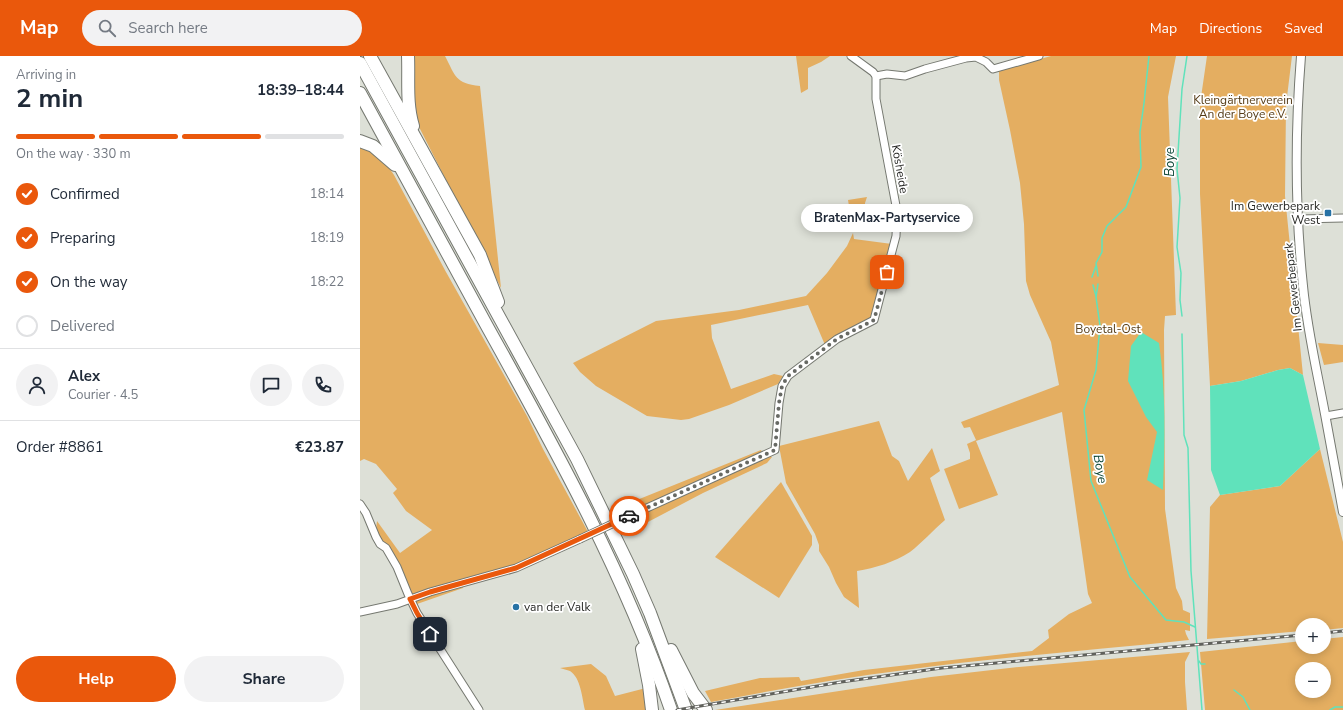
<!DOCTYPE html>
<html lang="en">
<head>
<meta charset="utf-8">
<style>
	body { margin:0; font-family:"Nunito Sans",sans-serif; background:#f2f2f3; color:#1f2937; height:100vh; display:flex; flex-direction:column; font-size:15px; white-space:nowrap }
	* { box-sizing:border-box; margin:0 }
	p { font-size:13px; color:#747a83 }
	.icon { flex:none; width:22px; height:22px; fill:none; stroke:currentColor; stroke-width:2; stroke-linecap:round; stroke-linejoin:round }
	.map { position:relative; flex:1; overflow:hidden }
	.side { display:flex; flex-direction:column; background:#fff; width:360px }
	.side>* { flex:none }
	.fabs { position:absolute; left:935px; top:562px; display:grid; gap:8px }
	.fabs a { display:grid; place-items:center; width:36px; height:36px; border-radius:50%; background:#fff; box-shadow:0 2px 10px #0003; font-size:20px }
	.pin { position:absolute; display:grid; place-items:center; width:34px; height:34px; color:#fff; margin:-17px; border-radius:8px; box-shadow:0 2px 6px #0006 }
	.courier { position:absolute; display:grid; place-items:center; width:40px; height:40px; margin:-20px; border:3px solid #ea580c; border-radius:50%; background:#fff; color:#222; box-shadow:0 1px 5px #0007 }
	.bubble { position:absolute; height:28px; border-radius:14px; background:#fff; box-shadow:0 2px 10px #0003; font-size:13px; font-weight:700; line-height:28px; text-align:center }
	.head em { font-style:normal; font-weight:700 }
	.head div { display:flex; flex-direction:column-reverse }
	.head { display:flex; align-items:center; justify-content:space-between; height:68px; padding:0 16px }
	h1 { font-size:26px; font-weight:700; line-height:30px }
	.bar { display:grid; grid-template-columns:repeat(4,1fr); gap:6px 4px; align-content:center; height:48px; padding:0 16px }
	.bar i { height:5px; border-radius:3px; background:#e0e1e3 }
	.bar .active { background:#ea580c }
	.bar p { grid-column:span 4 }
	.line { display:flex; align-items:center; gap:10px; padding:0 16px; border-top:1px solid #e0e1e3 }
	.line div { flex:1 }
	.round { display:grid; place-items:center; flex:none; width:42px; height:42px; border-radius:21px; background:#f2f2f3 }
	ol { padding:0 16px; list-style:none }
	li { display:flex; align-items:center; gap:12px; height:44px }
	li p { margin-inline-start:auto }
	li .icon { padding:4px; border-radius:50%; background:#ea580c; color:#fff; stroke-width:4 }
	li:last-child { color:#747a83 }
	li i { width:22px; height:22px; border:2px solid #e0e1e3; border-radius:50% }
	.button { display:flex; gap:8px; margin-top:auto; padding:8px 16px }
	.button a { flex:1; height:46px; border-radius:24px; background:#ea580c; color:#fff; font-size:16px; font-weight:700; line-height:46px; text-align:center }
	.button a+a { background:#f2f2f3; color:#1f2937 }
	header { display:flex; align-items:center; gap:24px; box-sizing:border-box; height:56px; padding:0 20px; background:#ea580c; color:#fff }
	header strong { font-size:19px }
	nav { display:flex; gap:22px; margin-inline-start:auto; font-size:14px }
	.search { width:280px; height:36px; background:#f2f2f3; display:flex; align-items:center; gap:10px; box-sizing:border-box; padding:0 14px; border-radius:22px; color:#747a83; font-size:15px }
	main { display:flex; flex:1; min-height:0 }
	.map>svg:first-child { display:block }
	.green { fill:#e4ae61; fill-rule:evenodd }
	.water { fill:#60e2bb }
	.lines { fill:none; stroke-linecap:round; stroke-linejoin:round }
	.stream { stroke:#60e2bb; stroke-width:1.5 }
	.minor-casing { stroke:#757870; stroke-width:9 }
	.tertiary-casing { stroke:#757870; stroke-width:10 }
	.motorway-casing { stroke:#757870; stroke-width:14 }
	.minor { stroke:#fff; stroke-width:7 }
	.tertiary { stroke:#fff; stroke-width:8 }
	.motorway { stroke:#fff; stroke-width:12 }
	.rail-casing { stroke:#60615c; stroke-width:3 }
	.rail { stroke:#fff; stroke-width:1.5; stroke-dasharray:4.5; stroke-linecap:butt }
	.minor-bridge-casing { stroke:#757870; stroke-width:9; stroke-linecap:butt }
	.minor-bridge { stroke:#fff; stroke-width:7 }
	.done { stroke:#676964; stroke-width:4; stroke-dasharray:0 7.2 }
	.route { stroke:#ea580c; stroke-width:5 }
	.poi-dot { fill:#2772a5; stroke:#fff; stroke-width:1.5 }
	.labels { text-anchor:middle; dominant-baseline:central; stroke-width:3.5; stroke-linejoin:round; paint-order:stroke }
	.park-label { font-size:12px; fill:#553c17; stroke:#fff }
	.street-label { font-size:12px; fill:#282926; stroke:#fff }
	.poi-label { font-size:12px; fill:#282926; stroke:#fff; text-anchor:end }
	.water-label { font-size:13px; font-style:italic; fill:#104939; stroke:#fff }
</style>
</head>
<body>
<header>
<strong>Map</strong>
<div class="search"><svg class="icon" aria-label="search" viewBox="0 0 24 24"><circle cx="10" cy="10" r="6"/><path d="M15 15l6 6"/></svg>Search here</div>
<nav><a>Map</a><a>Directions</a><a>Saved</a></nav>
</header>
<main>
<section class="side">
<div class="head"><div><h1>2 min</h1><p>Arriving in</p></div><em>18:39–18:44</em></div>
<div class="bar"><i class="active"></i><i class="active"></i><i class="active"></i><i></i><p>On the way · 330 m</p></div>
<ol>
<li><svg class="icon" aria-label="check" viewBox="0 0 24 24"><path d="M5 12l5 5 9-10"/></svg>Confirmed<p>18:14</p></li>
<li><svg class="icon" aria-label="check" viewBox="0 0 24 24"><path d="M5 12l5 5 9-10"/></svg>Preparing<p>18:19</p></li>
<li><svg class="icon" aria-label="check" viewBox="0 0 24 24"><path d="M5 12l5 5 9-10"/></svg>On the way<p>18:22</p></li>
<li><i></i>Delivered</li>
</ol>
<div class="line" style="height:72px"><a class="round"><svg class="icon" aria-label="person" viewBox="0 0 24 24"><circle cx="12" cy="8" r="4"/><path d="M4 21q1-7 8-7t8 7"/></svg></a><div><b>Alex</b><p>Courier · 4.5</p></div><a class="round"><svg class="icon" aria-label="chat" viewBox="0 0 24 24"><path d="M4 5h16v11H9l-5 4z"/></svg></a><a class="round"><svg class="icon" aria-label="phone" viewBox="0 0 24 24"><path d="M5 4h4l2 5-3 2q2 4 5 5l2-3 5 2v4C11 20 4 13 5 4z"/></svg></a></div>
<div class="line" style="height:52px"><div>Order #8861</div><b>€23.87</b></div>
<div class="button"><a>Help</a><a>Share</a></div>
</section>
<div class="map">
<svg width="983" height="654" viewBox="0 0 983 654">
	<rect width="100%" height="100%" fill="#dde0d7"/>
	<!-- green -->
	<g class="green">
		<path d="M55,0h30c11,21 10,27 35,30l21,202 -82,-161 -5,-19z"/>
		<path d="M436,0h34l-9,6 -13,6v21l-7,4z"/>
		<path d="M691,0h125l-8,41 8,218 -11,1 -1,14 1,179 11,79 6,13 1,9 7,3v18l-5,-1 1,4 3,6c-94,10 -189,17 -284,30 -65,8 -130,20 -194,32l-6,-11 55,-13 39,-1 2,4 63,-11 168,-19 17,-13 -1,-8 21,-16 23,-11 -4,-9 -26,-182 -86,29 22,54 -39,14 -15,-40 26,-10v-6l-3,-9 9,-4 -6,-13 -6,1 -3,-6 98,-37 -8,-43 -21,-47 -4,-14 -2,-57 -4,-41 -10,-53 -11,-50v-9z"/>
		<path d="M847,0h85l-6,49 -1,91 18,179 -13,-7 -12,2 -37,11 -31,5 -10,-192v-90z"/>
		<path d="M0,90l21,10 13,19 52,97 81,144 16,33 45,83 -73,34 -51,14 -1,8 -46,16 -8,-11 -29,-50 -4,-14 1,-8 23,32 32,-23 -26,-19 -13,-18 4,-4 -21,-25 -12,-5 -4,2z"/>
		<path d="M507,141l-2,6v8l-15,1 -2,-12z"/>
		<path d="M493,177l1,6 38,5 -20,74 -47,27 -17,-40 -97,20 1,13 19,51 43,-15 9,2 -5,8 -49,21 -40,14 -8,1 -34,-4 -51,-30 -16,-14 -7,-9 83,-42 83,-11 67,-14 21,-23 20,-27z"/>
		<path d="M958,287l25,2v17l-19,3z"/>
		<path d="M519,365l13,35 7,5 9,20 24,-33 8,23 -10,7 15,42c-12,10 -23,23 -35,32 -15,10 -35,16 -53,19l2,37 -15,-11 -8,-14 -7,-16 -10,-16v-6l-4,-11 -29,-51 -7,-37z"/>
		<path d="M960,393l23,93v86l-19,2v-5h-22v6l-95,8 3,-132 10,-12 60,-9z"/>
		<path d="M401,394l4,7 4,-2 3,2 -5,6 -64,30 -74,39 -12,-24z"/>
		<path d="M421,426l31,54v9l-33,53 -64,-41z"/>
		<path d="M983,581v73h-138l-5,-58 102,-11v6h22v-8zM942,613h22v22h-22z"/>
		<path d="M830,596l-5,10v20l2,28h-472l216,-33 88,-10z"/>
		<path d="M231,608l15,12 9,20 31,-8 2,22h-63c-3,-12 -4,-32 -15,-39 -3,-1 -7,-2 -10,-3z"/>
	</g>
	<!-- water -->
	<g class="water">
		<path d="M781,276l18,11c7,49 6,97 4,147l-16,-10 10,-48 -11,-15 -18,-36 3,-35z"/>
		<path d="M930,312l13,7 17,74 -40,37 -60,9 -9,-25 -1,-84 31,-5 37,-11z"/>
	</g>
	<g class="lines">
		<!-- stream -->
		<g class="stream">
			<path d="M738,220l-2,-13 6,-11v-14l5,-12 19,-19 15,-40 -1,-35 4,-29 5,-47"/>
			<path d="M732,221l4,-11"/>
			<path d="M738,228l-2,13 4,29 -4,44 -12,40 7,71 39,96 36,43 18,2 11,5"/>
			<path d="M733,229l3,11"/>
			<path d="M822,260l-2,-16 1,-27 -4,-26 3,-49 -3,-29 5,-80 5,-33"/>
			<path d="M822,278l2,101 4,13 3,123 11,139"/>
			<path d="M839,605l2,3h4"/>
			<path d="M874,634l9,7 7,13"/>
			<path d="M970,654l5,-3h8"/>
		</g>
		<!-- minor casing -->
		<g class="minor-casing">
			<g id="minor">
				<path d="M516,20l11,-2 18,2 20,-7 41,-11 10,-1 10,5 7,7 46,-13"/>
				<path d="M939,163l44,-1"/>
				<path d="M966,360l17,-3"/>
				<path d="M0,448l6,9 10,24 4,7 6,4 11,19 11,27 9,19 62,97"/>
				<path d="M267,461l148,-67 4,-47 3,-17 6,-10 49,-37 37,-19 22,-84 1,-25 -21,-112v-23l-3,-4 -22,-16"/>
				<path d="M0,556l37,-8 33,-12 86,-24 64,-29"/>
			</g>
		</g>
		<!-- tertiary casing -->
		<g class="tertiary-casing">
			<path id="tertiary" d="M941,0c-6,76 -6,154 2,230 4,43 14,85 22,128 6,32 12,65 18,98"/>
		</g>
		<!-- motorway casing -->
		<g class="motorway-casing">
			<g id="motorway">
				<path d="M10,0l110,199 18,47"/>
				<path d="M48,0c1,24 -2,47 5,70"/>
				<path d="M0,7l217,396 56,115 17,39 36,97"/>
				<path d="M0,37c43,78 85,157 128,235 69,124 137,247 183,382"/>
				<path d="M0,85l13,5 22,19"/>
				<path d="M282,593l7,36 3,25"/>
				<path d="M311,594l22,43 13,17"/>
			</g>
		</g>
		<!-- minor -->
		<use href="#minor" class="minor"/>
		<!-- tertiary -->
		<use href="#tertiary" class="tertiary"/>
		<!-- motorway -->
		<use href="#motorway" class="motorway"/>
		<!-- rail casing -->
		<g class="rail-casing">
			<g id="rail">
				<path d="M964,577l19,-2"/>
				<path d="M317,654l164,-28 101,-14 360,-33"/>
			</g>
		</g>
		<!-- rail -->
		<use href="#rail" class="rail"/>
		<!-- minor-bridge casing -->
		<g class="minor-bridge-casing">
			<path id="minor-bridge" d="M220,483l47,-22"/>
		</g>
		<!-- minor-bridge -->
		<use href="#minor-bridge" class="minor-bridge"/>
	</g>
	<g class="lines">
		<!-- done -->
		<path class="done" d="M269,460l146,-66 4,-47 3,-17 6,-10 49,-37 37,-19 13,-48"/>
		<!-- route -->
		<path class="route" d="M70,578l-13,-21 -7,-14 20,-7 86,-24 113,-52"/>
	</g>
	<!-- markers -->
	<g class="poi-dot">
		<rect x="964" y="153" width="8" height="8" rx="2"/>
		<circle cx="156" cy="551" r="4"/>
	</g>
	<g class="labels">
		<!-- park labels -->
		<g class="park-label">
			<text x="883" y="44">Kleingärtnerverein<tspan x="883" dy="14">An der Boye e.V.</tspan></text>
			<text x="748" y="273">Boyetal-Ost</text>
		</g>
		<!-- street labels -->
		<g class="street-label">
			<text transform="translate(540 113) rotate(80)">Kösheide</text>
			<text transform="translate(933 231) rotate(-96)">Im Gewerbepark</text>
		</g>
		<!-- poi labels -->
		<g class="poi-label">
			<text x="960" y="150">Im Gewerbepark<tspan x="960" dy="14">West</tspan></text>
			<text x="164" y="551" text-anchor="start">van der Valk</text>
		</g>
		<!-- water labels -->
		<g class="water-label">
			<text transform="translate(810 106) rotate(-90)">Boye</text>
			<text transform="translate(740 413) rotate(80)">Boye</text>
		</g>
	</g>
</svg>
<div class="fabs">
<a>+</a>
<a>−</a>
</div>
<div class="pin" style="left:527px;top:216px;background:#ea580c"><svg class="icon" aria-label="bag" viewBox="0 0 24 24"><path d="M5 8h14l-1 12H6zM9 8a3 3 0 0 1 6 0"/></svg></div>
<div class="pin" style="left:70px;top:578px;background:#1f2937"><svg class="icon" aria-label="home" viewBox="0 0 24 24"><path d="M3 11l9-7 9 7M6 9v11h12V9"/></svg></div>
<div class="courier" style="left:269px;top:460px"><svg class="icon" aria-label="car" viewBox="0 0 24 24"><path d="M5 17H2v-5l4-1 3-4h7l3 4 3 1v5h-3M9 17h6M6 11h13"/><circle cx="7" cy="17" r="2"/><circle cx="17" cy="17" r="2"/></svg></div>
<div class="bubble" style="left:441px;top:148px;width:172px">BratenMax-Partyservice</div>
</div>
</main>
</body>
</html>
